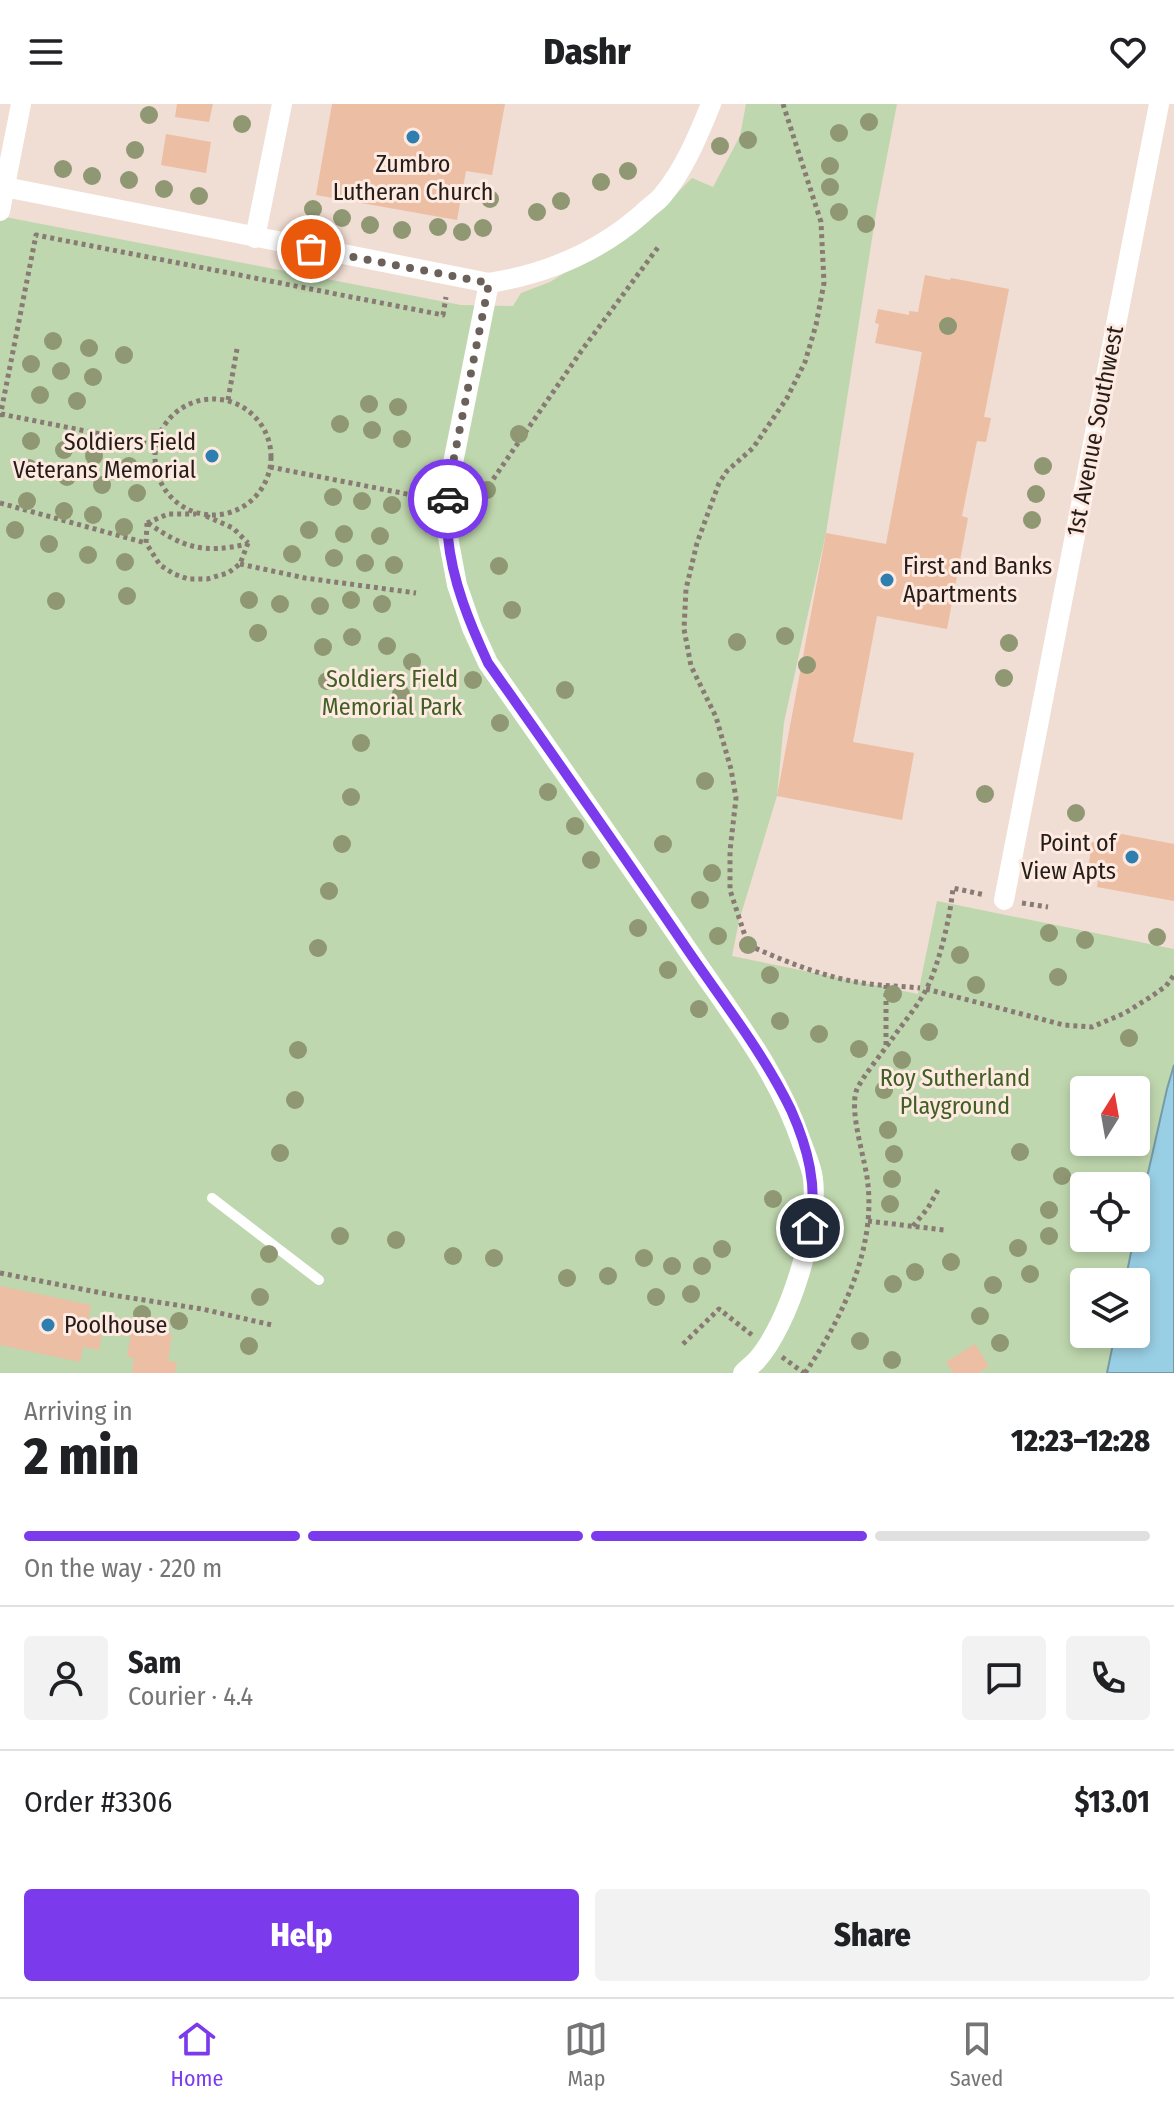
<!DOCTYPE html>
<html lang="en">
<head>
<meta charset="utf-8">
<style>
	body { margin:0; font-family:"Fira Sans Condensed",sans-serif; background:#f2f2f2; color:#202124; height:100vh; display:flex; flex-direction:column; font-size:30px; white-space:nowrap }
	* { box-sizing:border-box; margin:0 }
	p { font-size:26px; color:#757577 }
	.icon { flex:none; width:44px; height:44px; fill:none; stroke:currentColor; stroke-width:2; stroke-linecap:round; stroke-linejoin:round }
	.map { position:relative; height:1269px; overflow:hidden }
	.side { display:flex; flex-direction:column; background:#fff; flex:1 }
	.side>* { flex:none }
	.needle { width:52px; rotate:11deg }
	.tools { position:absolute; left:1070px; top:972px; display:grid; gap:16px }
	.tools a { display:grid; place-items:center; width:80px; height:80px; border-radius:8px; background:#fff; box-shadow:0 4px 12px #0003; font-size:40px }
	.pin { position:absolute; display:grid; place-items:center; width:68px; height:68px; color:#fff; margin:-34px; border:4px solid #fff; border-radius:50%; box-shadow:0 2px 8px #0007 }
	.courier { position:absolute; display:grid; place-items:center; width:80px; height:80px; margin:-40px; border:6px solid #7c3aed; border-radius:50%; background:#fff; color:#222; box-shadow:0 2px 10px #0007 }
	.overview em { font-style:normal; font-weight:800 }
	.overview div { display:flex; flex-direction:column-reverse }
	.overview { display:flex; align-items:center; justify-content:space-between; height:136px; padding:0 24px }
	h1 { font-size:52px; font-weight:800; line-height:60px }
	.bar { display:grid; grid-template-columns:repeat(4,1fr); gap:12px 8px; align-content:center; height:96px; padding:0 24px }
	.bar i { height:10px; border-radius:6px; background:#e0e0e0 }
	.bar .on { background:#7c3aed }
	.bar p { grid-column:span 4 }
	.line { display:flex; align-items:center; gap:20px; padding:0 24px; border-top:2px solid #e0e0e0 }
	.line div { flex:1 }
	.round { display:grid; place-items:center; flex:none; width:84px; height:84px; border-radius:8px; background:#f2f2f2 }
	.button { display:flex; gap:16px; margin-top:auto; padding:16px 24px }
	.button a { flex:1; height:92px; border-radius:8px; background:#7c3aed; color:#fff; font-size:32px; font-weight:800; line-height:92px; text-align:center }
	.button a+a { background:#f2f2f2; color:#202124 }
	header { display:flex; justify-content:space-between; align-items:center; height:104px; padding:0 24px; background:#fff; font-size:36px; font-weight:800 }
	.tabs { display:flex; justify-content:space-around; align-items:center; height:112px; border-top:2px solid #e0e0e0; background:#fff; font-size:22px; color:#757577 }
	.tabs a { display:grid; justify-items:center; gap:4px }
	.tabs .on { color:#7c3aed }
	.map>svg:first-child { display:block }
	.green { fill:#bfd7ae; fill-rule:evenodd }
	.water { fill:#99cfe4; stroke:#769aa7; stroke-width:2 }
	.building { fill:#ecbea4 }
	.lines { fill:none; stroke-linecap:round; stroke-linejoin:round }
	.path { stroke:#887b74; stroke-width:5; stroke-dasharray:4 4; stroke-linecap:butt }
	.service { stroke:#fff; stroke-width:10 }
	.minor { stroke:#fff; stroke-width:20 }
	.tree { fill:#8f9873 }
	.done { stroke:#6b605a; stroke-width:8; stroke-dasharray:0 14.4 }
	.route { stroke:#7c3aed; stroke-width:10 }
	.poi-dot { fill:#2f7eb0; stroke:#feeae0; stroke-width:3 }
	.labels { text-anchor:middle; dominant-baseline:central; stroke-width:6; stroke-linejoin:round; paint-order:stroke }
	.poi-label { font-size:24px; fill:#241d19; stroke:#feeae0; text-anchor:end }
	.street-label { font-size:24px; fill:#241d19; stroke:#feeae0 }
	.park-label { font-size:24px; fill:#3f5f24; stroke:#feeae0 }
</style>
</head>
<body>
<header><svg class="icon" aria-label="menu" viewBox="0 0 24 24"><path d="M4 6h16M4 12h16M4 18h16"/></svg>Dashr<svg class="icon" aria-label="heart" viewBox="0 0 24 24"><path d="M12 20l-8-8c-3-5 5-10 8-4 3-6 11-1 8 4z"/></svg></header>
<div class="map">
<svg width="1174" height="1269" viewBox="0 0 1174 1269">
	<rect width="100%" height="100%" fill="#f0ddd3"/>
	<!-- green -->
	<path class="green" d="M746,0h151l-21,109 -50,320 -42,189 -7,74 -38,125 -7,35 186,38 19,-93 237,48v424h-1174v-1157l461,89 52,1 8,-13 29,-11 21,-13 100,-70 21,-21 21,9 27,-51zM1084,986h52v52h-52zM1084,1082h52v52h-52zM1084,1178h52v52h-52z"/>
	<!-- water -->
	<path class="water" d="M1174,961v308h-67l8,-39h21v-52h-11l9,-44h2v-12l31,-137z"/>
	<!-- building -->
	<g class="building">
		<path d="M177,0h36l-4,18 -34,-5z"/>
		<path d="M332,0h173l-13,71 -26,-4 -9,49 -141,-25z"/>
		<path d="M166,30l45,8 -5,31 -45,-8z"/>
		<path d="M925,171l25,5 1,-2 58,11 -25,128 7,1 -5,24 -9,-1 -15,75 6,2 -21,111 -70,-13 -24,126 61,11 -12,67 -125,-24 49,-263 60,11 36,-192 -47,-9 4,-19 -4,-1 3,-14 31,6v-4l9,1z"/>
		<path d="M1111,728l63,12v57l-77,-14 3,-16 -12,-2 4,-27 17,4z"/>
		<path d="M0,1182l91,19 -3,18 15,3 -4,24 -16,-3 -3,15 -80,-17z"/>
		<path d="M132,1223l40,7 -4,27 9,1 -2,11h-43l2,-15 -7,-1z"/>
		<path d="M975,1240l14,22 -10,7h-26l-7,-11z"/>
	</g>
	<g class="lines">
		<!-- path -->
		<g class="path">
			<path d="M783,0l38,118 3,61 -8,42 -11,37 -18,36 -34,50 -26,23 -8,12 -22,60 -11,46 -2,40 7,37 25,51 15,52 5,29 -6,53v39l18,55c36,16 75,32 115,38 19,3 38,3 57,5"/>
			<circle cx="213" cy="353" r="58"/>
			<path d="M228,296l9,-51"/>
			<path d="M1,310l154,31"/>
			<path d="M0,313l36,-182 407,80 3,-18"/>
			<path d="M270,363l157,31"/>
			<path d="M0,399l146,40"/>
			<path d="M468,402l6,1 108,-157 77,-104"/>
			<path d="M206,412l27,12 15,15"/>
			<path d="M147,419l-1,20 14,22 14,9 14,5h19l21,-6 12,-9 8,-21"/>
			<path d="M147,419l21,-9h28"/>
			<path d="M148,419c36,25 55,31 99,21"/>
			<path d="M240,460l65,14 111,15"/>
			<path d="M1022,799l26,4"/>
			<path d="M886,881v61"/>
			<path d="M926,885l138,36 28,2 33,-14 27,-17 14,-10 8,-11"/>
			<path d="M868,1117l76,9"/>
			<path d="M913,1122l15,-18 10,-18"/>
			<path d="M0,1169l112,22 90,14 70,16"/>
			<path d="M683,1240l36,-35 33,26"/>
			<path d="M782,1253l22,16"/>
			<path d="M805,1269c36,-53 70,-122 63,-188 -2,-25 -20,-74 -11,-96 6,-13 26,-37 35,-50 11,-16 26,-33 35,-51 13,-27 23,-70 26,-100l32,7"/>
		</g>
		<!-- service -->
		<path class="service" d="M212,1094l107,82"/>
		<!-- minor -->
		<g class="minor">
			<path d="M0,82l489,97c57,-9 110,-31 154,-70 6,-6 14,-11 19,-17 22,-26 36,-60 49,-92"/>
			<path d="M0,107l21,-107"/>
			<path d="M255,134l27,-134"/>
			<path d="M489,179l-41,205v49l9,48 15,43 16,35c67,96 135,192 201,289 42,62 90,121 113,192 4,11 10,24 11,35 6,48 -24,146 -57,182 -4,4 -9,8 -13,12"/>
			<path d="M1004,796l155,-796"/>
		</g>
	</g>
	<!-- trees -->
	<g class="tree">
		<circle cx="149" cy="11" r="9"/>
		<circle cx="869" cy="18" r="9"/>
		<circle cx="242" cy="20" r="9"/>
		<circle cx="839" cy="29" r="9"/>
		<circle cx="748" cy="36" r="9"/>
		<circle cx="720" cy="42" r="9"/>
		<circle cx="135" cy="46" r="9"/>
		<circle cx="830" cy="62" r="9"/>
		<circle cx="63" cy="65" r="9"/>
		<circle cx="628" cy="67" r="9"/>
		<circle cx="92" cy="72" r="9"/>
		<circle cx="129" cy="76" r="9"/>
		<circle cx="601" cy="78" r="9"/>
		<circle cx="830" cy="83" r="9"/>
		<circle cx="164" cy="85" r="9"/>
		<circle cx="199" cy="92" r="9"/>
		<circle cx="490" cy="95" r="9"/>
		<circle cx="561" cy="97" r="9"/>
		<circle cx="313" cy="105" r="9"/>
		<circle cx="537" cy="108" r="9"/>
		<circle cx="839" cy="108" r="9"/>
		<circle cx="342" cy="114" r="9"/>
		<circle cx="866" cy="120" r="9"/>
		<circle cx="370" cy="121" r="9"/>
		<circle cx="438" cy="123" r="9"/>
		<circle cx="483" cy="124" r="9"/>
		<circle cx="402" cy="126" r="9"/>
		<circle cx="462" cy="128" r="9"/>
		<circle cx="948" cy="222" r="9"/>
		<circle cx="53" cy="237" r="9"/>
		<circle cx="89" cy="244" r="9"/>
		<circle cx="124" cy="251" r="9"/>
		<circle cx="31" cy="260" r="9"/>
		<circle cx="61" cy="267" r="9"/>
		<circle cx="93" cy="273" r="9"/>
		<circle cx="40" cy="291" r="9"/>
		<circle cx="77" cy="297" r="9"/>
		<circle cx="369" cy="300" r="9"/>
		<circle cx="398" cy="303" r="9"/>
		<circle cx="340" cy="320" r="9"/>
		<circle cx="372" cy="326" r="9"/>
		<circle cx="519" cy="330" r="9"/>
		<circle cx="402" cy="335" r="9"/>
		<circle cx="31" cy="337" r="9"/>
		<circle cx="64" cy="346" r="9"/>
		<circle cx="94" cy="352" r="9"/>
		<circle cx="129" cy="362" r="9"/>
		<circle cx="1043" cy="362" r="9"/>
		<circle cx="29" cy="364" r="9"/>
		<circle cx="67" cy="373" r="9"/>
		<circle cx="102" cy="381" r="9"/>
		<circle cx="487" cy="386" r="9"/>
		<circle cx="137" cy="389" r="9"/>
		<circle cx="1036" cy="390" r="9"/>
		<circle cx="333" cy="393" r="9"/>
		<circle cx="27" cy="397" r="9"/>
		<circle cx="362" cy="397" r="9"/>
		<circle cx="392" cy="401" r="9"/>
		<circle cx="64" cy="407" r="9"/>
		<circle cx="93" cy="411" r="9"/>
		<circle cx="1032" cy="416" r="9"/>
		<circle cx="124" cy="423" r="9"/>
		<circle cx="15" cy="426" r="9"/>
		<circle cx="309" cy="426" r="9"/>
		<circle cx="344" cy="430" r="9"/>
		<circle cx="380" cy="432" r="9"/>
		<circle cx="49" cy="440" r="9"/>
		<circle cx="292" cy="450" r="9"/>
		<circle cx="88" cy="451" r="9"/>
		<circle cx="334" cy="454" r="9"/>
		<circle cx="125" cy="458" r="9"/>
		<circle cx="365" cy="459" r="9"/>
		<circle cx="394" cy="461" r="9"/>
		<circle cx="499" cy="462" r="9"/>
		<circle cx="127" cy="492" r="9"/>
		<circle cx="249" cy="496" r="9"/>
		<circle cx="351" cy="496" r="9"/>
		<circle cx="56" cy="497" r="9"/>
		<circle cx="280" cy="500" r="9"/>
		<circle cx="382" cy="500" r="9"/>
		<circle cx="320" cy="502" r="9"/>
		<circle cx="512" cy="506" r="9"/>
		<circle cx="258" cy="529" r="9"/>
		<circle cx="785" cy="532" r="9"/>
		<circle cx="352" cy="533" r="9"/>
		<circle cx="737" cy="538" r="9"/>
		<circle cx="1009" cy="539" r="9"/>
		<circle cx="387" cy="542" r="9"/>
		<circle cx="323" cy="543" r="9"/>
		<circle cx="412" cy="558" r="9"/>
		<circle cx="807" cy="561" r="9"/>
		<circle cx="1004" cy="574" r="9"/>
		<circle cx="473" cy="576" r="9"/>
		<circle cx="327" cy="577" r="9"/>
		<circle cx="565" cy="586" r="9"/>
		<circle cx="401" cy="590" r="9"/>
		<circle cx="500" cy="619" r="9"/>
		<circle cx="361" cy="639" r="9"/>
		<circle cx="705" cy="677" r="9"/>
		<circle cx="548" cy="688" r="9"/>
		<circle cx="985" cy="690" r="9"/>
		<circle cx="351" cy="693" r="9"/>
		<circle cx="1076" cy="709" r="9"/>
		<circle cx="575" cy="722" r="9"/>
		<circle cx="342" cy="740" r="9"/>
		<circle cx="663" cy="740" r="9"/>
		<circle cx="591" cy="756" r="9"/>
		<circle cx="712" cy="769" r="9"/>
		<circle cx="329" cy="787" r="9"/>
		<circle cx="700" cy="796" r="9"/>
		<circle cx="638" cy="824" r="9"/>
		<circle cx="1049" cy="829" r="9"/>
		<circle cx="718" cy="832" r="9"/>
		<circle cx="1157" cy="833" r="9"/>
		<circle cx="1085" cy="836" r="9"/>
		<circle cx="748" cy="841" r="9"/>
		<circle cx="318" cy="844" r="9"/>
		<circle cx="960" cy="851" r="9"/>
		<circle cx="668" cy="866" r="9"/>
		<circle cx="770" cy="871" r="9"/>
		<circle cx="1058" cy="873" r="9"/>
		<circle cx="976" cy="881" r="9"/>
		<circle cx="893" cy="890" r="9"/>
		<circle cx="699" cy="905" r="9"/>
		<circle cx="780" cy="917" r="9"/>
		<circle cx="929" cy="928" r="9"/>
		<circle cx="819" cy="930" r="9"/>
		<circle cx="1129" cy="934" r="9"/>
		<circle cx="859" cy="945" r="9"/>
		<circle cx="298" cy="946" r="9"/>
		<circle cx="902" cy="956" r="9"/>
		<circle cx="884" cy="986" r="9"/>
		<circle cx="295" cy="996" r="9"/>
		<circle cx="888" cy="1026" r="9"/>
		<circle cx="1020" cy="1048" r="9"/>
		<circle cx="280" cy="1049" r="9"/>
		<circle cx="894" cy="1050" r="9"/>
		<circle cx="1062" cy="1072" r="9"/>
		<circle cx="892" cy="1075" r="9"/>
		<circle cx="773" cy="1095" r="9"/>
		<circle cx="890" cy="1100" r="9"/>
		<circle cx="1049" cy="1106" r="9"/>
		<circle cx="340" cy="1132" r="9"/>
		<circle cx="1049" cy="1132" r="9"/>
		<circle cx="396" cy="1136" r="9"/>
		<circle cx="1018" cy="1144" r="9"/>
		<circle cx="722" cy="1145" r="9"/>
		<circle cx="269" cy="1150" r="9"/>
		<circle cx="453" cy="1152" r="9"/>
		<circle cx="494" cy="1154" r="9"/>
		<circle cx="644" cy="1154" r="9"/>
		<circle cx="951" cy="1158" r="9"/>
		<circle cx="672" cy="1162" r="9"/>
		<circle cx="702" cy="1162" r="9"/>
		<circle cx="915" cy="1168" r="9"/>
		<circle cx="1030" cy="1170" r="9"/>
		<circle cx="608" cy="1172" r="9"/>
		<circle cx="567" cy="1174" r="9"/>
		<circle cx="893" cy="1180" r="9"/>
		<circle cx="993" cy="1181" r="9"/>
		<circle cx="691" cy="1190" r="9"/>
		<circle cx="260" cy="1193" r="9"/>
		<circle cx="656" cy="1193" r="9"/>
		<circle cx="142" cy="1210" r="9"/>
		<circle cx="980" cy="1212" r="9"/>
		<circle cx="179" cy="1217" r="9"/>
		<circle cx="860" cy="1237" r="9"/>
		<circle cx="1000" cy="1239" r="9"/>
		<circle cx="249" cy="1242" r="9"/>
		<circle cx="892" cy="1256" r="9"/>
	</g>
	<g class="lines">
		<!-- done -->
		<path class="done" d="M311,145l178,34 -41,205v11"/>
		<!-- route -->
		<path class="route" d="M448,395c0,13 -2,26 0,38 4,44 22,87 40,126 68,96 135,192 201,289 35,51 75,102 102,158 17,38 27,77 19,118"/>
	</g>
	<!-- markers -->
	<g class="poi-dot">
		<circle cx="413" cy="33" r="8"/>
		<circle cx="212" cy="352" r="8"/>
		<circle cx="887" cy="476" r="8"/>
		<circle cx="1132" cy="753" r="8"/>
		<circle cx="48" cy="1221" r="8"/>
	</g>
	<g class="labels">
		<!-- poi labels -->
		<g class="poi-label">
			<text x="413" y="60" text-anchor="middle">Zumbro<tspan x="413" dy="28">Lutheran Church</tspan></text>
			<text x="196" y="338">Soldiers Field<tspan x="196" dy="28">Veterans Memorial</tspan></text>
			<text x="903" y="462" text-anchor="start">First and Banks<tspan x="903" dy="28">Apartments</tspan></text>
			<text x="1116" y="739">Point of<tspan x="1116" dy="28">View Apts</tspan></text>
			<text x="64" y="1221" text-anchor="start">Poolhouse</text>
		</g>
		<!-- street labels -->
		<g class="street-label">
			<text transform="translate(1095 327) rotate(-79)">1st Avenue Southwest</text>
		</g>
		<!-- park labels -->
		<g class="park-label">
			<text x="392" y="575">Soldiers Field<tspan x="392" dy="28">Memorial Park</tspan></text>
			<text x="955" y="974">Roy Sutherland<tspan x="955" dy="28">Playground</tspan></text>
		</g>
	</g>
</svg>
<div class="tools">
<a><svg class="needle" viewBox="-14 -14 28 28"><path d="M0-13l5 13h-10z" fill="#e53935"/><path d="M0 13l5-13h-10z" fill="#757577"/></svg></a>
<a><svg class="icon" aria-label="locate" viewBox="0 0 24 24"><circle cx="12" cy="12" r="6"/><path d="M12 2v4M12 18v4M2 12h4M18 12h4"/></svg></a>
<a><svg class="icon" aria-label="layers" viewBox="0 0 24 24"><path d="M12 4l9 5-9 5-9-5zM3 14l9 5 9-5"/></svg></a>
</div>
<div class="pin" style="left:311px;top:145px;background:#ea580c"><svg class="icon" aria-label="bag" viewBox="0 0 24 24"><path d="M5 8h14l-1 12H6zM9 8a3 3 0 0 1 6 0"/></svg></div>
<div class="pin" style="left:810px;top:1124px;background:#1f2937"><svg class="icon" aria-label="home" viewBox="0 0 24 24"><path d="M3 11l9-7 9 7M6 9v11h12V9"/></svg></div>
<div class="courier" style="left:448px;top:395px"><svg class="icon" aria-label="car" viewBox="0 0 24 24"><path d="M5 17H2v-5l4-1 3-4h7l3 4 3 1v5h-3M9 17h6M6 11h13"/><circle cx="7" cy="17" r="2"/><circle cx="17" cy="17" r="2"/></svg></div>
</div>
<section class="side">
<div class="overview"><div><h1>2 min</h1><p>Arriving in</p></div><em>12:23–12:28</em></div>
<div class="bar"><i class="on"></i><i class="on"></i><i class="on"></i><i></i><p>On the way · 220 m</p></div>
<div class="line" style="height:144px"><a class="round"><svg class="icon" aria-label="person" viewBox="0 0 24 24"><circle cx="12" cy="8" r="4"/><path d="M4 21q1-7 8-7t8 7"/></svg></a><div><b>Sam</b><p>Courier · 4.4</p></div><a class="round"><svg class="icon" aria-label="chat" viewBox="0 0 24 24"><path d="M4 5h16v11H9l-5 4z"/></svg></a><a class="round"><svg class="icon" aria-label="phone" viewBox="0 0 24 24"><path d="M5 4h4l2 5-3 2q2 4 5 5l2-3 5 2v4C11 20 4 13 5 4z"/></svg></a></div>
<div class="line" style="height:104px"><div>Order #3306</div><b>$13.01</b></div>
<div class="button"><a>Help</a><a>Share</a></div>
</section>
<nav class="tabs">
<a class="on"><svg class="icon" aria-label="home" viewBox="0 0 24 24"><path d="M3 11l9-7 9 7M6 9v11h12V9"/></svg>Home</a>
<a><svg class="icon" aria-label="map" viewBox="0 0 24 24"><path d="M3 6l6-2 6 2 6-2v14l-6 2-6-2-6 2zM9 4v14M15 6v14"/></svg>Map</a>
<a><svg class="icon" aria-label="saved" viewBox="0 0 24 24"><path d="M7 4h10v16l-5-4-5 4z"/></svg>Saved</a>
</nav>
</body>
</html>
